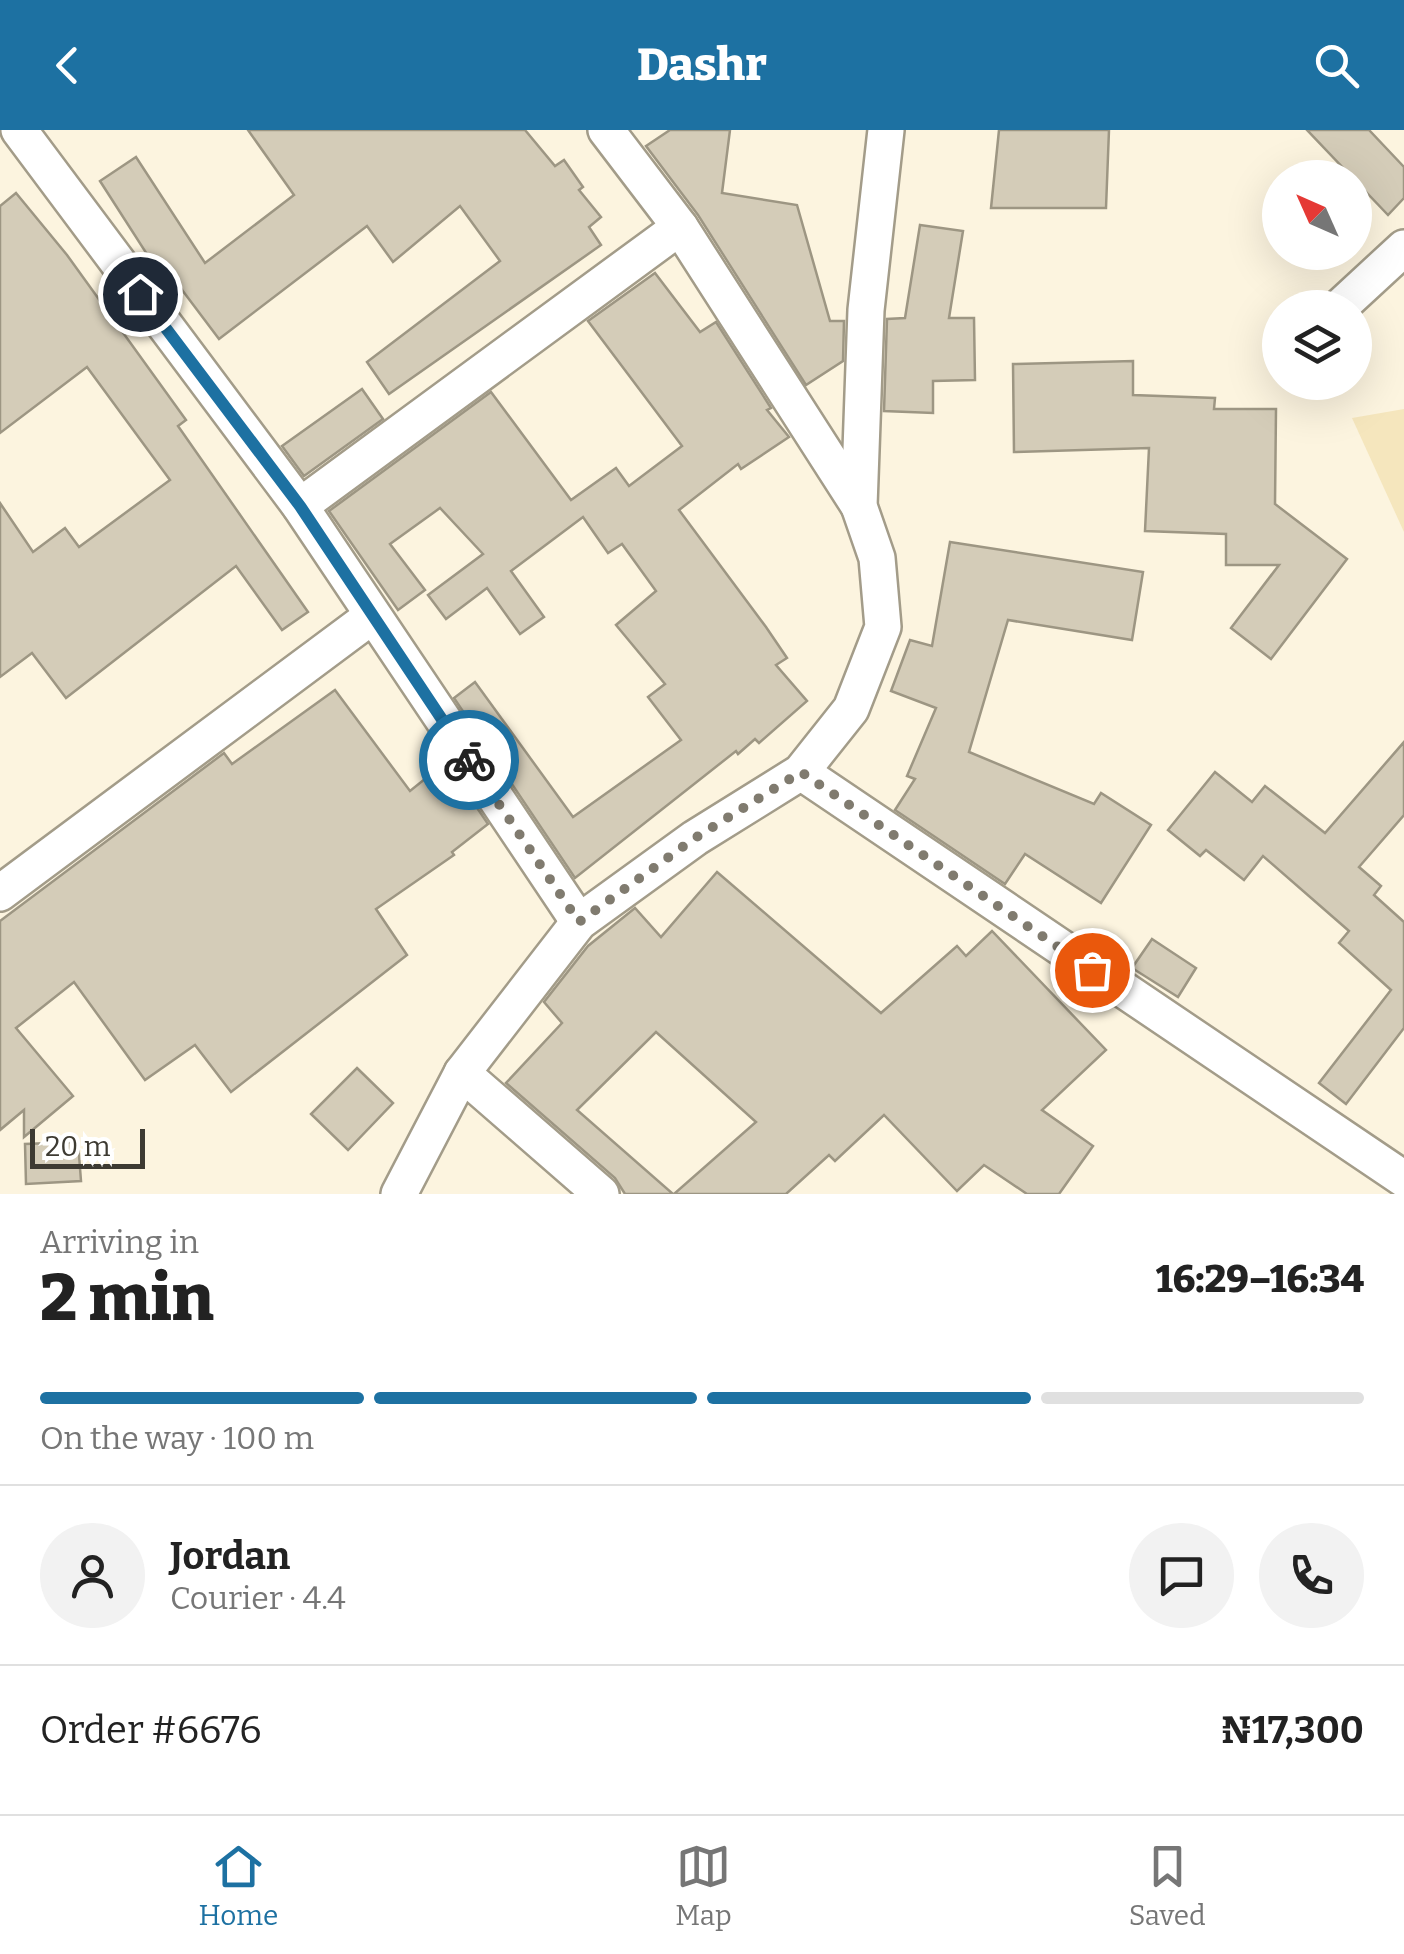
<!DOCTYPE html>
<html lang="en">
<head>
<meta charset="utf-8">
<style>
	body { margin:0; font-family:Bitter,serif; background:#f2f2f2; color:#222; height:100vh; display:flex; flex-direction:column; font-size:38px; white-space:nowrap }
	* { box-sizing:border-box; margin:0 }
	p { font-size:32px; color:#767676 }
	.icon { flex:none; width:55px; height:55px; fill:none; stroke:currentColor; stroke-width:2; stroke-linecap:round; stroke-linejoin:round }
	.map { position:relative; height:1064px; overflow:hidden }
	.side { display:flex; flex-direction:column; background:#fff; flex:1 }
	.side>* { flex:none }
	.needle { width:65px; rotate:315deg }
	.fabs { position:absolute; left:1262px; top:30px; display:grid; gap:20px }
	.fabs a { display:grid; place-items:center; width:110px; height:110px; border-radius:50%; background:#fff; box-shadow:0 10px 40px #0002; font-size:50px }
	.scale { position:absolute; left:30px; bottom:25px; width:115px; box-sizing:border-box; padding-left:10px; border:5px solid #3d3a32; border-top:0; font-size:28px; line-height:35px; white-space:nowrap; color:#3d3a32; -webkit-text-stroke:8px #fff; paint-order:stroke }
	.pin { position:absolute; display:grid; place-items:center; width:85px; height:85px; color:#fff; margin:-42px; border:5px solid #fff; border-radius:50%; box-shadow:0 2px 10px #0007 }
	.courier { position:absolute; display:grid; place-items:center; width:100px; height:100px; margin:-50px; border:8px solid #1d71a2; border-radius:50%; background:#fff; color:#222; box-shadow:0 2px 12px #0007 }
	.head em { font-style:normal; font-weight:800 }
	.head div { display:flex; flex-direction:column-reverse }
	.head { display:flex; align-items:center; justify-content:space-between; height:170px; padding:0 40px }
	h1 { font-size:65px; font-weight:800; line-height:75px }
	.bar { display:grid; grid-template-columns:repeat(4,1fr); gap:15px 10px; align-content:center; height:120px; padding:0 40px }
	.bar i { height:12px; border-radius:8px; background:#e0e0e0 }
	.bar .current { background:#1d71a2 }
	.bar p { grid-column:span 4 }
	.line { display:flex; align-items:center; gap:25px; padding:0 40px; border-top:2px solid #e0e0e0 }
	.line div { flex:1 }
	.round { display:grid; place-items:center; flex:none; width:105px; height:105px; border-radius:52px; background:#f2f2f2 }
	header { display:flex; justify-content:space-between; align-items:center; height:130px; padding:0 40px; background:#1d71a2; color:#fff; font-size:45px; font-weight:800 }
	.menu { display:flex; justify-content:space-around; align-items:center; height:140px; border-top:2px solid #e0e0e0; background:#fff; font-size:28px; color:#767676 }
	.menu a { display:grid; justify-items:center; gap:5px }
	.menu .current { color:#1d71a2 }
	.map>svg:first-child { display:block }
	.green { fill:#f5e6bd }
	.building { fill:#d4ccb8; stroke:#9d9683; stroke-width:2.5 }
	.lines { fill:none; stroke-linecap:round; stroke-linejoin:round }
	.minor-casing { stroke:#a39c89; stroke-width:40 }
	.minor { stroke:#fff; stroke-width:35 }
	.done { stroke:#807b6f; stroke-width:10; stroke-dasharray:0 18 }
	.route { stroke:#1d71a2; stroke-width:12 }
</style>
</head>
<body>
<header><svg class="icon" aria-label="back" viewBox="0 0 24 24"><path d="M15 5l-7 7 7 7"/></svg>Dashr<svg class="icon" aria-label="search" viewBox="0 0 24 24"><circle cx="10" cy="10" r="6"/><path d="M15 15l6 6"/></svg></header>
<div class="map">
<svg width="1404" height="1064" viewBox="0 0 1404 1064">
	<rect width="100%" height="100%" fill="#fcf4df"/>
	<!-- green -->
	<path class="green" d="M1404,279v123l-52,-114z"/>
	<!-- building -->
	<g class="building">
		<path d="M248,0h277l30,36 9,-6 19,27 -4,3 22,27 -12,10 12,18 -212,149 -22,-32 133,-101 -40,-55 -67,56 -26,-36 -148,113 -61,-81 -6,4 -52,-81 36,-24 69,106 89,-68z"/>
		<path d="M670,0h60l-8,63 75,12 33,116h14l-1,40 -37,24 -108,-170 -52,-69z"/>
		<path d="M999,0h110l-3,78h-115z"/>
		<path d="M1307,0h62l35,37v31l-16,17z"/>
		<path d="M16,63l51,62 119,165 -8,6 130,186 -26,18 -46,-64 -170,132 -34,-45 -32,24v-174l33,49 32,-24 14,19 91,-67 -83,-113 -87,66v-227z"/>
		<path d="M920,95l43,6 -14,87h25l1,62 -42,1v32l-49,-2 3,-92 18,-1z"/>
		<path d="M655,143l45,59 16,-10 55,86 -4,2 22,27 -48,32 -3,-5 -59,46 87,117 21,31 -11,7 31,36 -48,42 -4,-4 -17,15 -2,-3 -161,127 -121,-180 21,-16 98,135 108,-77 -33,-43 17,-13 -49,-59 40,-34 -34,-47 -14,9 -25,-36 -72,54 33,46 -24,17 -33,-46 -41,31 -18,-24 55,-41 -43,-46 -50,36 35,46 -27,20 -69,-99 162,-119 80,108 45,-32 13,18 53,-40 -94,-125z"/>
		<path d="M1133,231v34l82,3 -1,11h62l-1,95 72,55 -76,100 -40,-31 48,-63h-53v-31l-81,-3 4,-83 -135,4 -1,-88z"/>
		<path d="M362,259l21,30 -79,57 -22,-30z"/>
		<path d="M950,412l193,30 -11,68 -124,-20 -39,132 125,52 7,-11 50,32 -50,78 -76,-49 -20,30 -110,-74 20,-31 -8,-3 29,-68 -45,-17 19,-51 22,6z"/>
		<path d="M335,560l75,101 36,-29 42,62 -36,28 2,3 -78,54 31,46 -176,137 -36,-47 -50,35 -71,-98 -58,46 57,68 -49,41v-27l-24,20v-209l224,-168 8,11z"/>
		<path d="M1404,612v73l-45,52 22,19 -7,9 30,27v106l-58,76 -27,-21 72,-93 -52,-47 10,-12 -86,-75 -19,24 -38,-30 -6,6 -32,-26 47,-58 37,30 13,-16 60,47z"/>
		<path d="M717,742l164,141 76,-67 9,10 26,-25 114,119 -64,60 51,36 -34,48h-32l-43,-29 -27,26 -73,-76 -49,46 -6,-6 -43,39h-112l82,-72 -100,-90 -79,78 96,84h-48l-10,-16 -109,-95 56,-60 -18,-21 44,-56 47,-38 26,29z"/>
		<path d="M1152,809l44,29 -18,29 -46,-29z"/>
		<path d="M357,938l36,35 -45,47 -37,-36z"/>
		<path d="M78,1012l3,39 -55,3 -1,-40z"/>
	</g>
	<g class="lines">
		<!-- minor casing -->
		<g class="minor-casing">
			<g id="minor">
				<path d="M19,0l281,376 279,416"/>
				<path d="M606,0l74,97 179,279"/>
				<path d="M1339,178l65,-60"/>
				<path d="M300,376l380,-279"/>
				<path d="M801,642l603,407"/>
				<path d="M0,763l372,-277"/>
				<path d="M462,943l139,121"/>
				<path d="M399,1064l63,-121 117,-151 116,-84 106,-66 50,-63 32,-82 -6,-69 -18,-52 7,-196 20,-180"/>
			</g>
		</g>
		<!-- minor -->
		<use href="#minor" class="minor"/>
	</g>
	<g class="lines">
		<!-- done -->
		<path class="done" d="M469,630l110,162 116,-84 106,-66 291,198"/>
		<!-- route -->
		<path class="route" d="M140,164l160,212 169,254"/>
	</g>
</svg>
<div class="fabs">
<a><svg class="needle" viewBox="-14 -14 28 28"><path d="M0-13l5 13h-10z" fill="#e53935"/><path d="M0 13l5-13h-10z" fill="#767676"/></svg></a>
<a><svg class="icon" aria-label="layers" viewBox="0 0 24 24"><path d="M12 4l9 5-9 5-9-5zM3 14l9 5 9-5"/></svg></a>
</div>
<div class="scale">20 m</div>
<div class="pin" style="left:1092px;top:840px;background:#ea580c"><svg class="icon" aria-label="bag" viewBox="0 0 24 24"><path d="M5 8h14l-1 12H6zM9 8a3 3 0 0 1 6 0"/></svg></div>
<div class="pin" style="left:140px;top:164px;background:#1f2937"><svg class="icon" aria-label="home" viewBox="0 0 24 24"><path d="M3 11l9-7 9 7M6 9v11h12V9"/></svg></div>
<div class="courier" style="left:469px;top:630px"><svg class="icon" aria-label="bike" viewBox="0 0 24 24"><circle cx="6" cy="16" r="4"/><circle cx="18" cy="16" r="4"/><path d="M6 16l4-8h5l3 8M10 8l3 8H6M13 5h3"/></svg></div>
</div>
<section class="side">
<div class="head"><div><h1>2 min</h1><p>Arriving in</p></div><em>16:29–16:34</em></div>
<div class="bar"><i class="current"></i><i class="current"></i><i class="current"></i><i></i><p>On the way · 100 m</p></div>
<div class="line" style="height:180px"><a class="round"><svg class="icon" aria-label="person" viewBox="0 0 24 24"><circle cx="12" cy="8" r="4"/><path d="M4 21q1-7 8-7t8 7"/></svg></a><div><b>Jordan</b><p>Courier · 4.4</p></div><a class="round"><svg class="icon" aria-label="chat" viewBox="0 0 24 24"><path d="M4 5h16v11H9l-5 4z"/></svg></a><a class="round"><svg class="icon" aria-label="phone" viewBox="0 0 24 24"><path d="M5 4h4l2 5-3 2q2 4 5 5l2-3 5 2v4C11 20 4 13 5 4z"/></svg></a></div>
<div class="line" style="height:130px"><div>Order #6676</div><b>₦17,300</b></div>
</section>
<nav class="menu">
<a class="current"><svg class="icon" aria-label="home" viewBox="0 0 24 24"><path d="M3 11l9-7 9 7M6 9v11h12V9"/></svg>Home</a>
<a><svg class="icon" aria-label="map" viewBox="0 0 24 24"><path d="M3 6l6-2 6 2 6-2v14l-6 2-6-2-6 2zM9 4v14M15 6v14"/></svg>Map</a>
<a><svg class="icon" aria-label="saved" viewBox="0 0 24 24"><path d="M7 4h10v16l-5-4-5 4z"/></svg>Saved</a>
</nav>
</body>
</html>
